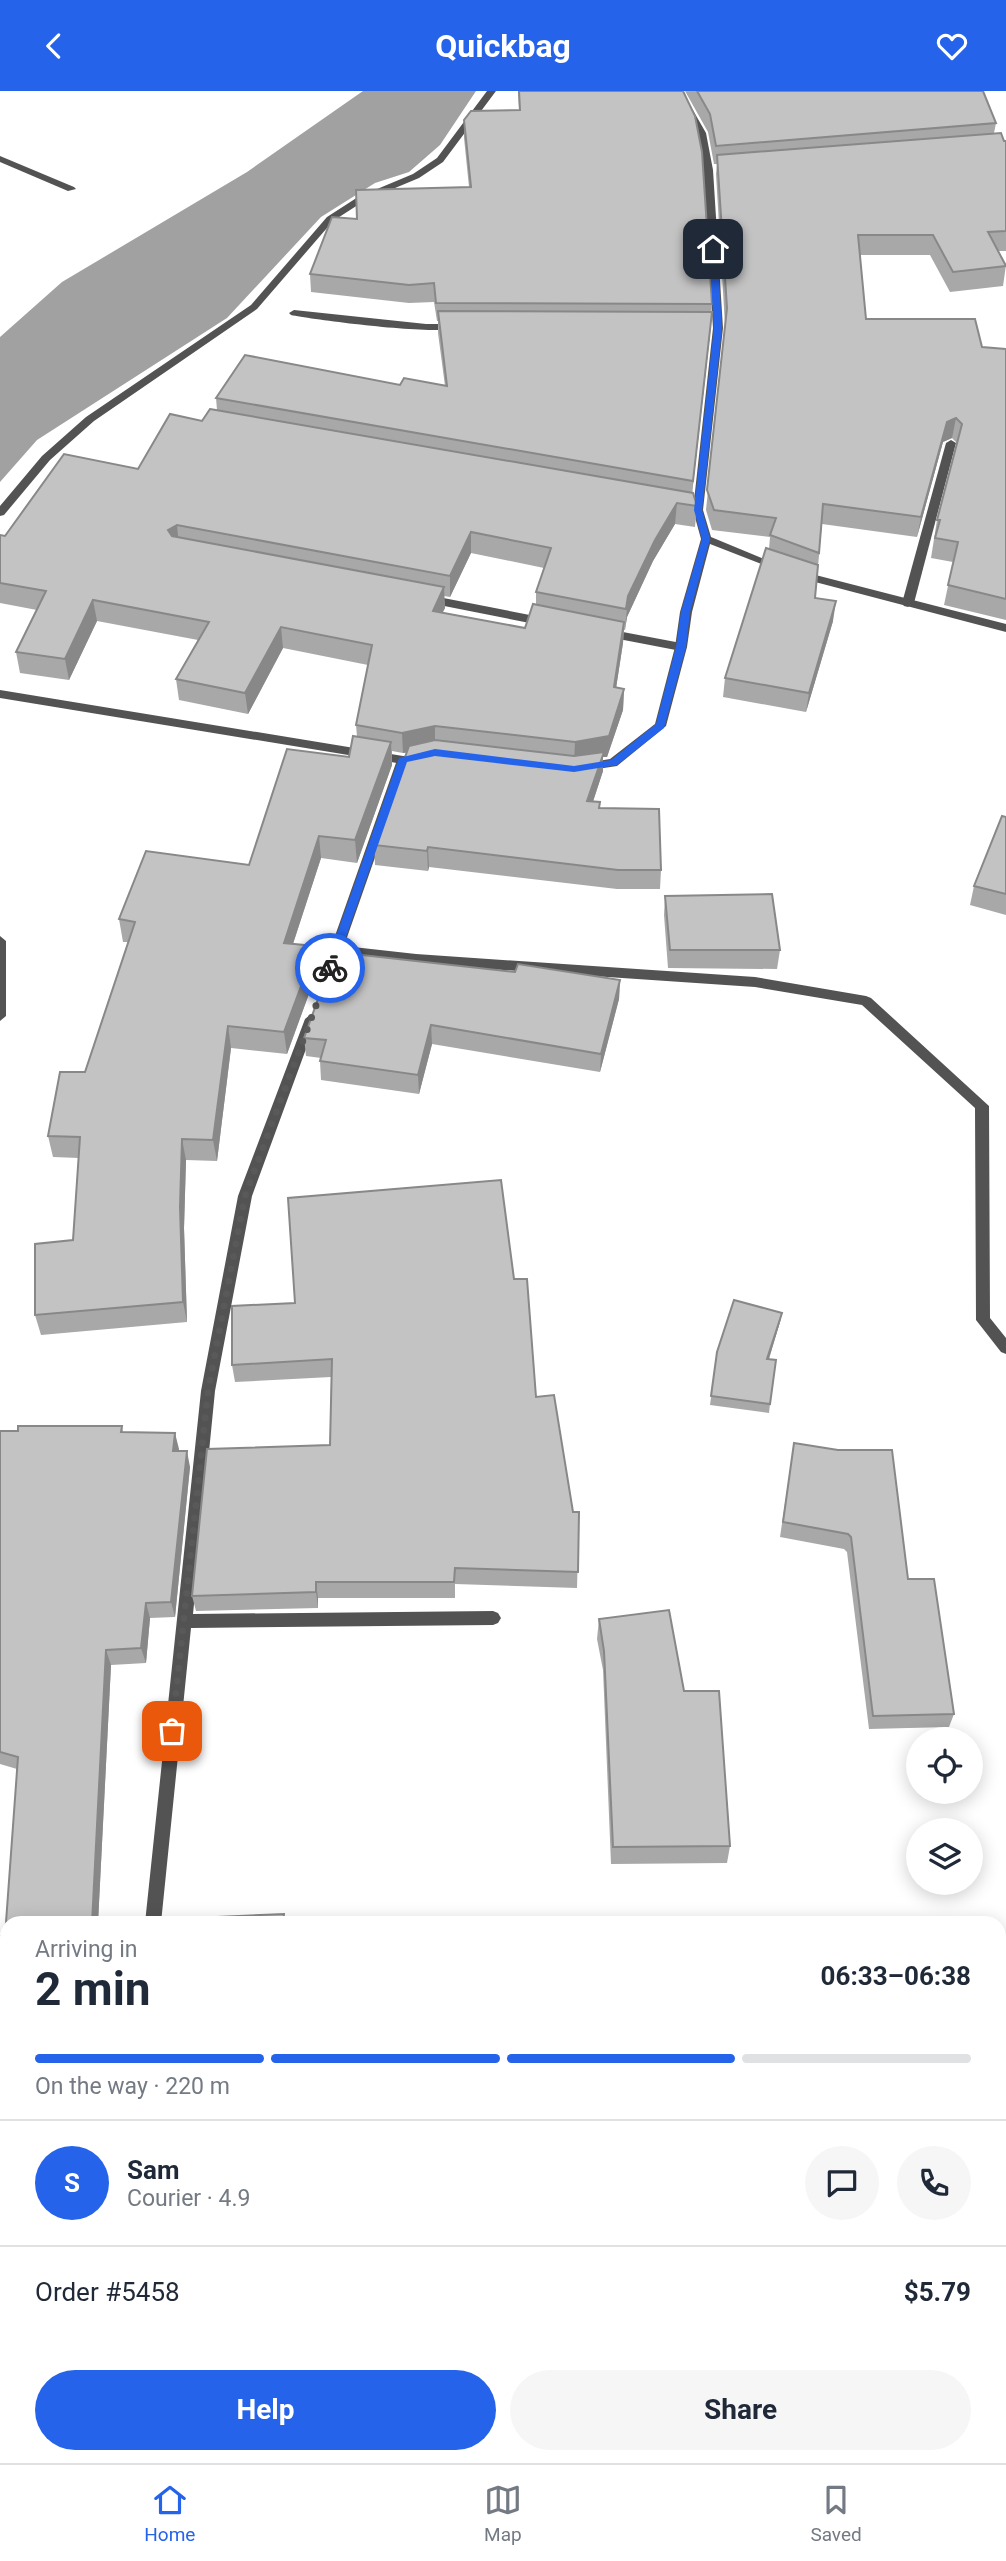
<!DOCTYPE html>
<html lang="en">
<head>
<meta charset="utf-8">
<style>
	body { margin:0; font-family:Roboto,sans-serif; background:#f6f6f7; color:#1f2937; height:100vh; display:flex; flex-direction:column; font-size:26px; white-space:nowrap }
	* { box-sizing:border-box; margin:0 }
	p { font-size:23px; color:#747a83 }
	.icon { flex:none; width:38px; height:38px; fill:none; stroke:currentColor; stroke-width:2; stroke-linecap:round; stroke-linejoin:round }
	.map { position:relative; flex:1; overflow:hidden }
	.sheet { position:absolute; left:0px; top:1825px; width:1006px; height:548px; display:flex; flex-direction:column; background:#fff; border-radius:21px 21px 0 0; box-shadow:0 4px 18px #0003 }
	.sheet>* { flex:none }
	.controls { position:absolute; left:906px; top:1636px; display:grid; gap:14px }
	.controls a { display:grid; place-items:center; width:77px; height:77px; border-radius:50%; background:#fff; box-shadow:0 4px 18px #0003; font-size:35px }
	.pin { position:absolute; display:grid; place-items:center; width:60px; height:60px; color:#fff; margin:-30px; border-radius:14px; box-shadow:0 4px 10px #0006 }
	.courier { position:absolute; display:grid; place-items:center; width:70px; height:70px; margin:-35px; border:5px solid #2563eb; border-radius:50%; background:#fff; color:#222; box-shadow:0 2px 9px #0007 }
	.overview em { font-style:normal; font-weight:700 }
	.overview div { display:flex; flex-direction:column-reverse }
	.overview { display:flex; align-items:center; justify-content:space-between; height:119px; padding:0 35px }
	h1 { font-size:46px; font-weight:700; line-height:52px }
	.bar { display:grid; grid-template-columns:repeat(4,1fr); gap:10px 7px; align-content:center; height:84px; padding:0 35px }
	.bar i { height:9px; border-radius:5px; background:#e0e1e3 }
	.bar .active { background:#2563eb }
	.bar p { grid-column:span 4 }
	.line { display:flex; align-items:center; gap:18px; padding:0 35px; border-top:2px solid #e0e1e3 }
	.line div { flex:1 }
	.round { display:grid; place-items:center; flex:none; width:74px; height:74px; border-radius:37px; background:#f6f6f7 }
	.button { display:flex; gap:14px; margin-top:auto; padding:14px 35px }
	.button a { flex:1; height:80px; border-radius:42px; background:#2563eb; color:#fff; font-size:28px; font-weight:700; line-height:80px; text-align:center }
	.button a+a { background:#f6f6f7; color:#1f2937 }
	header { display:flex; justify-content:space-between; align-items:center; height:91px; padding:0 35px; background:#2563eb; color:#fff; font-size:32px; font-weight:700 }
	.menu { display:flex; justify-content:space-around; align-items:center; height:98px; border-top:2px solid #e0e1e3; background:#fff; font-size:19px; color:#747a83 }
	.menu a { display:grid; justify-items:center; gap:4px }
	.menu .active { color:#2563eb }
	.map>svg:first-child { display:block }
	.water { fill:#a1a1a1 }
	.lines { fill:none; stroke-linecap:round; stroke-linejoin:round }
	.service { fill:#535353; fill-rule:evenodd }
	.minor { fill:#535353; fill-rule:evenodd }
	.wall { fill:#a8a8a8; fill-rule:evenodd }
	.shaded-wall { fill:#888 }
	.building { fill:#c3c3c3; stroke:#888; stroke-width:2 }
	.route { fill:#2563eb }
	.done { stroke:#595959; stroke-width:7; stroke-dasharray:0 12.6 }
</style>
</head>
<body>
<header><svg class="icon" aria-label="back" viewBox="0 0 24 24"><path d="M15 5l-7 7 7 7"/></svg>Quickbag<svg class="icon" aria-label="heart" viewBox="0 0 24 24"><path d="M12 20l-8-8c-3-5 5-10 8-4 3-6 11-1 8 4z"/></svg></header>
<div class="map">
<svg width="1006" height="2372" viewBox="0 0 1006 2372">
	<rect width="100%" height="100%" fill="#fff"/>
	<!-- water -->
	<path class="water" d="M363,0h113l-36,54 -31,27 -34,11 -54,34 -94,101 -190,122 -37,42v-145l62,-55 185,-110z"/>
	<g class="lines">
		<!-- service -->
		<g class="service">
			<path d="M951,349l5,3 -42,160 -6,4 -4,-1 -2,-3 44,-160z"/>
			<path d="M428,504l117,23 6,4 -6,4 -121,-24v-6z"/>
			<path d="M607,538l74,14 6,4 -6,4 -78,-15 -2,-3z"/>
			<path d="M0,599l403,66 6,4 -6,4 -403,-66z"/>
			<rect x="999" y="2015" width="7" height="18"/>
		</g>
		<!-- minor -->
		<g class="minor">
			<path d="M487,0h9l-53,71 -24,16 -55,23 -31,20 -76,88 -163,112 -44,39 -46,55 -4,1v-10l42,-50 44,-39 165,-112 76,-88 31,-20 55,-23 24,-16z"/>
			<path d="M674,0h8l24,42 7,37 10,158 -20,182 8,27 72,30 -1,2h-8l-64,-25 -18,68 -5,35 -21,79 -49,40 -33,5 -4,-1v-6l30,-5 45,-35 20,-77 5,-35 21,-73 -8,-29 20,-182 -10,-158 -7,-37z"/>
			<path d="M0,65l74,31 2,2 -8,2 -68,-29z"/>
			<path d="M294,219l132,14h31l5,3c-15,10 -147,-7 -171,-12l-2,-2z"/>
			<path d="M800,480l206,53v8l-210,-55 -1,-2z"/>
			<path d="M422,661l6,4 -2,3 -18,4 -64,183 72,8 339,23 111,19 5,2 118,108 1,212 16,20v16l-5,-2 -25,-32 -1,-212 -113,-103 -107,-18 -339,-23 -75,-9 -8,18h-8l-2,-3 74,-210 2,-3z"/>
			<path d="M0,845l6,5v75l-6,5z"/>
			<path d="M311,923l6,5 -65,177 -37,195 -22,223 300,-3 5,2 3,5 -3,5 -5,2 -302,3 -30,295h-16l56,-532 37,-195 67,-177z"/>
		</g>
	</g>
	<!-- wall -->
	<g class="wall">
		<path d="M518,0h165l29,213 -2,30 -18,159 5,13 -2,21 -20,-3 -22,37 -26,56 -2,13h-1l-1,13 -7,45 8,1 -1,21 -16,47h-4v14l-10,30 7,1v6l61,62 -1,19h-43l-188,-22 -1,4 -53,-6 -1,-20 33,-92h-4l-11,-2v14l-35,98 -36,-5 -28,86 25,25 -31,85 -56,-6 -14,113 -31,-1 -2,68 3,94 -146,13 -6,-20 38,-75 6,-82 -26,-1 -5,-21 37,-64 43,-130h-5l-4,-23 130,-54 100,-108 8,-20 -1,-12 12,-60 -85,-17 -35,66 -69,-14 -3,-21 22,-39 -101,-19 -28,59 -49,-7 -4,-21 21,-42 -37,-7v-68l5,1 133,-67 64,-48 15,-11 -1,-12 184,-13 45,1 -7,-53v-12h-1l-3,-19 -25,1 -98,-11 -1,-18 47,-55 112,-32 -5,-49v-18l55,-10zM471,462l73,15 -8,24v13l-11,23 -83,-15 3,-5 -1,-12 6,1z"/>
		<path d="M685,0h298l13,32 -2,10 10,8h2v110h-8l8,14 -3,21 -53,6 -20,-37h-70l6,64 116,28 24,2v271l-62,-15 9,-43 -22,-4 6,-38 20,-77 -5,-5 -9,4 -26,95 -95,-13 -7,74 18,23 -27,91 -83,-15 2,-19 44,-129 1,-12 -58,-7 -6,-20 19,-185 -9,-151 1,-10h-3l-6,-32z"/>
		<path d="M1006,726v98l-36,-10 4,-19z"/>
		<path d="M665,805l115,54 -3,19 -109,-1 -4,-53z"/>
		<path d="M515,881l105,8 -1,19 -19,73 -168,-28 -13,50 -98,-14 -1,-19 1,-3 -15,-2 -2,-18z"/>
		<path d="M514,1188l22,118 37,115h6l-2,76 -122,-4v14h-137v10l-122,3 -4,-15 138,-151 1,-68 -96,5 -3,-17 63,-62z"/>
		<path d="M782,1222l-2,9 -11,37 1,45 -1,9 -59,-8 7,-53z"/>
		<path d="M122,1335l1,6 52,1 3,18 12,16 -15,150 -25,1 -4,45 -35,2 -13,258h-91v193h-7v-180h5l12,-167 -17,-5v-333z"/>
		<path d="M794,1352l114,136 46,135 -5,13 -80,2 -22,-177 -3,-3 -64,-12z"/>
		<path d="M599,1528l85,72 46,155 -3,17 -116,1 -8,-194 -6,-31z"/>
		<path d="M1006,1920v74l-7,1v-74z"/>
		<rect x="0" y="2160" width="7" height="143"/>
	</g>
	<!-- shaded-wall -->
	<g class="shaded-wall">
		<path d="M712,221l-2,22 -19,169 2,-22z"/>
		<path d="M956,327l-4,20 -9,4 -26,95 4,-20 26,-95z"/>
		<path d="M677,412l-2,21 -22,37 -26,56 -2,13 3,-34 27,-56z"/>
		<path d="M177,434l2,21 -11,-16z"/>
		<path d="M471,441v21l-21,44v-21z"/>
		<path d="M444,496l1,21 -12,24v-21z"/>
		<path d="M93,509l4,21 -28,59 -4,-21z"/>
		<path d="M836,510l-3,20 -27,91 3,-19z"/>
		<path d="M624,531l-1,21 -10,65 1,-21z"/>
		<path d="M281,536l2,21 -35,66 -3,-21z"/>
		<path d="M624,598l-1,21 -16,47h-4v14l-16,49 -13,-58 1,-20z"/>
		<path d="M435,635v20l-32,7 -1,-20z"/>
		<path d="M391,651l1,23 -35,98 -2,-23z"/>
		<path d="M319,745l2,22 -35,107 -2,-22z"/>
		<path d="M428,756l1,20 -1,4 -1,-20z"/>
		<path d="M316,855l2,23 -31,85 -3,-22z"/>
		<path d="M620,889l-1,19 -19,73 1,-18z"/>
		<path d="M431,934l1,19 -13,50 -1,-19z"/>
		<path d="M228,935l3,22 -14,113 -4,-21z"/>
		<path d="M182,1048l4,21 -2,68 3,94 -4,-20 -3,-95z"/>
		<path d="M782,1222l-2,9 -14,46 1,-9z"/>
		<path d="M175,1342l4,16 -2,18 -4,-16z"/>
		<path d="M187,1360l3,16 -15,150 -4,-15z"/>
		<path d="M316,1491l2,16v10l-2,-16z"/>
		<path d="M146,1512l4,15 -4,45 -5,-15z"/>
		<path d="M106,1559l5,15 -13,258h-6z"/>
	</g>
	<!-- building -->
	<g class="building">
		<path d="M519,0h164l12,25 7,36 10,152 -276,-1 -2,-20 -25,2 -99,-11 22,-57 25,2 -1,-29 115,-3 -7,-67 7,-9 49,-1z"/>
		<path d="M697,0h286l13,32 -280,23 -6,-32z"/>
		<path d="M1001,42l3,8h2v90l-18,1 18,34 -53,6 -20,-37h-75l8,84h109l7,28 24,2v250l-58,-14 10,-43 -23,-4 5,-18h-3l25,-96 -6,-6 -9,4 -26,95 -98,-13 -4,49 -49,-18 6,-17 -62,-8 -7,-20 20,-182 -10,-153z"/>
		<path d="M438,220l274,1 -19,169 -477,-83 29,-43 155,30 4,-7 43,8z"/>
		<path d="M210,318l483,84 4,13 -20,-3 -22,37 -27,56 -2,13 -90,-17 15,-44 -80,-16 -21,44 -273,-51 -9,5 4,6 272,51 -11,24 92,17 8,-24 91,18 -10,65 10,2 -15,47 -34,6 -140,-16 -33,7 -46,-8 16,-80 -91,-18 -36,66 -69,-14 33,-57 -116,-22 -28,59 -49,-7 30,-61 -46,-8v-48l5,1 59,-82 74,15 32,-55 32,7z"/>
		<path d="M766,457l52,17 -3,33 21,3 -27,92 -84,-15z"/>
		<path d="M353,645l38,6 -36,98 -36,-4 -35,107 32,3 -32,86 -56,-6 -15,114 -31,-1 -2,68 3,95 -148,13v-71l38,-4 7,-103 -32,-1 12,-64h25l50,-150 -16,-3 27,-68 103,14 38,-116 62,8z"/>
		<path d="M435,649l139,16 30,-4 -17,49 13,1 -1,6 60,1 2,61h-43l-190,-23 -1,4 -53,-6 35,-99z"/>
		<path d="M1002,725l4,1v77l-32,-8z"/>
		<path d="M772,803l8,56h-110l-5,-54z"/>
		<path d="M335,861l180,20 3,-8 102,16 -19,74 -170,-29 -13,50 -98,-14 6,-21 -22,-2z"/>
		<path d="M501,1089l13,99h13l9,118 18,-2 19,117h6l-1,60 -123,-4 -1,14h-138v10l-124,4 15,-147 123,-4 2,-86 -100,6v-59l63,-3 -7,-105z"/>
		<path d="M734,1209l48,13 -15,46 9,1 -6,44 -59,-8 6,-44z"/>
		<path d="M18,1335h104l-1,6 54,1 -2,18h14l-16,151 -25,1 -5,45 -35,2 -14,273h-85v182l-7,1v-170h5l13,-179 -18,-5v-321h18z"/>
		<path d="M794,1352l44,7h54l16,129h26l20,135 -81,2 -22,-179 -3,-3 -65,-12z"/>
		<path d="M669,1519l15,81h35l11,155 -117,1 -9,-196 -5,-32z"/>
		<path d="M284,1823l-1,9h-110v-4z"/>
		<path d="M1006,1920v65h-7v-64z"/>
		<path d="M0,2160h7v135l-7,1z"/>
	</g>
	<!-- route -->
	<path class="route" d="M713,156l4,2 5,79 -20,182 8,29 -20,73 -4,35 -22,81 -47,37 -43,7 -139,-16 -28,6 -72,206 -1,2h-8l-1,-2 74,-210 36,-9 139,17 37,-6 45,-36 20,-77 5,-35 21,-73 -8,-29 20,-182 -5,-79z"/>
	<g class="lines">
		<!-- done -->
		<path class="done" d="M172,1640l36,-340 37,-195 85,-228"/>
	</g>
</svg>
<div class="controls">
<a><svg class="icon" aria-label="locate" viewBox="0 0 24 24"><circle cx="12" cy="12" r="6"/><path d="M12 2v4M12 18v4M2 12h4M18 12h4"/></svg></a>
<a><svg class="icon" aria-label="layers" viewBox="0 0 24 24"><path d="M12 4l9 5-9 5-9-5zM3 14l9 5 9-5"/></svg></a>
</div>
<div class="pin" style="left:172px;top:1640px;background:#ea580c"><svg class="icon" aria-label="bag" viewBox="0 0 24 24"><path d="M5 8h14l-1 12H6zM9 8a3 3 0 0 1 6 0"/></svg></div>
<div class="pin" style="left:713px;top:158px;background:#1f2937"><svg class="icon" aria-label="home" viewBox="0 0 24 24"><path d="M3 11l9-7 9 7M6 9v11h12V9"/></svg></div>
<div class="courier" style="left:330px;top:877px"><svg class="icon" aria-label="bike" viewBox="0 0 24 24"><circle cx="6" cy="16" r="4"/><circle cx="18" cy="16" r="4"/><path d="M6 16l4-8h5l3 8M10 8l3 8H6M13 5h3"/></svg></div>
<section class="sheet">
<div class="overview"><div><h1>2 min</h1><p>Arriving in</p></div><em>06:33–06:38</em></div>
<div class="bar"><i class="active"></i><i class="active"></i><i class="active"></i><i></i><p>On the way · 220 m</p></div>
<div class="line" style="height:126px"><b class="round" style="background:#2563eb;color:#fff">S</b><div><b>Sam</b><p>Courier · 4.9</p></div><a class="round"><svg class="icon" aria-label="chat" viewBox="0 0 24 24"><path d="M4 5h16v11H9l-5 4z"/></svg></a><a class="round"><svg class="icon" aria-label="phone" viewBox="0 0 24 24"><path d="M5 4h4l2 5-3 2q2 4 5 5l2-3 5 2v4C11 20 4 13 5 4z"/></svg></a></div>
<div class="line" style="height:91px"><div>Order #5458</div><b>$5.79</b></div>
<div class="button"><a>Help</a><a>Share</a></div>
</section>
</div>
<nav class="menu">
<a class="active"><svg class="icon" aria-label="home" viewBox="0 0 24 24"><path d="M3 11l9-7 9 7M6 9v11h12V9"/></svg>Home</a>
<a><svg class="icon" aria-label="map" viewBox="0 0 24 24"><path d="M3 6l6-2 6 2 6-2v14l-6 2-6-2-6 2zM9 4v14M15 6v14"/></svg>Map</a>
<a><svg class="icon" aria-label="saved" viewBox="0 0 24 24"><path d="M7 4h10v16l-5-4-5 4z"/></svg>Saved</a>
</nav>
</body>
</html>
